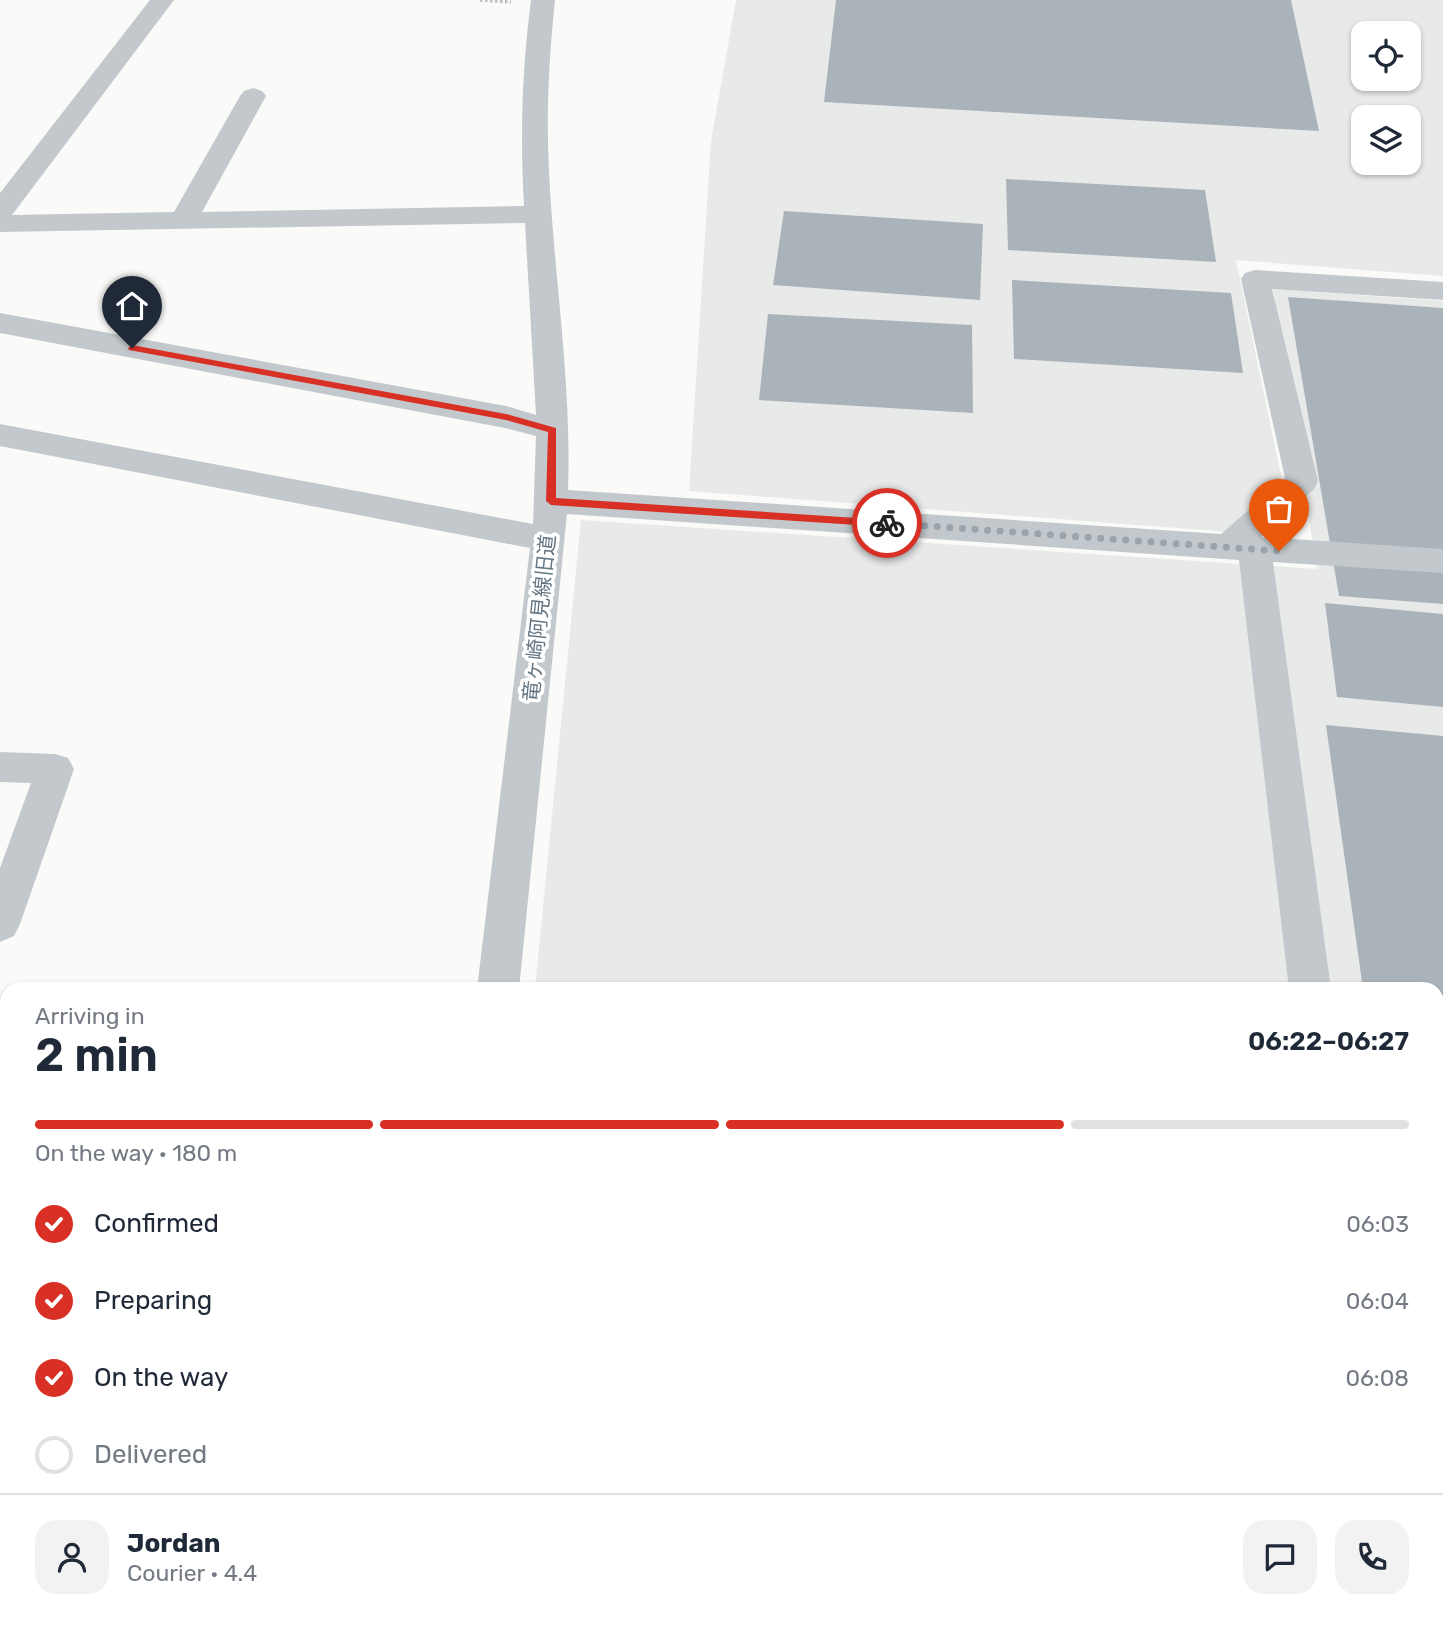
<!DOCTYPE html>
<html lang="en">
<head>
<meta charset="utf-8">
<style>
	body { margin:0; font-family:Rubik,"Noto Sans JP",sans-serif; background:#f2f2f3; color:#1f2937; height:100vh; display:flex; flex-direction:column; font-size:26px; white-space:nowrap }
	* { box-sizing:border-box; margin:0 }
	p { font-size:23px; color:#747a83 }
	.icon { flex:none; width:38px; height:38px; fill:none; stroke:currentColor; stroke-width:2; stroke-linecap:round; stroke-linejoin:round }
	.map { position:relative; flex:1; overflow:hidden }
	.drawer { position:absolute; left:0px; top:982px; width:1444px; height:653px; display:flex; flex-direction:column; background:#fff; border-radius:21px 21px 0 0; box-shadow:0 2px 5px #0004 }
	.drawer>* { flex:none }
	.controls { position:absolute; left:1351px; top:21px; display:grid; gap:14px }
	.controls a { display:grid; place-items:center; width:70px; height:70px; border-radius:14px; background:#fff; box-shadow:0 2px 5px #0004; font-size:35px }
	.pin { position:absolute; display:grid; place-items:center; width:60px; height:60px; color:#fff; margin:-72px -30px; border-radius:50% 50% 50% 0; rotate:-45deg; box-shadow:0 0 7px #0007 }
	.pin .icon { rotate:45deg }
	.courier { position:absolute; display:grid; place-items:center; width:70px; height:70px; margin:-35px; border:5px solid #d93025; border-radius:50%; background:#fff; color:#222; box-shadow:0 2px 9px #0007 }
	.summary em { font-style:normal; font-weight:600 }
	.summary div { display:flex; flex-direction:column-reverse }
	.summary { display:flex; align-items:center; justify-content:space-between; height:119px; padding:0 35px }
	h1 { font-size:46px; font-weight:600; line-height:52px }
	.bar { display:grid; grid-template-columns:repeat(4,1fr); gap:10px 7px; align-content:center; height:84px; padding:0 35px }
	.bar i { height:9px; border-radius:5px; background:#e0e1e3 }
	.bar .active { background:#d93025 }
	.bar p { grid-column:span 4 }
	.line { display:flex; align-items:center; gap:18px; padding:0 35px; border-top:2px solid #e0e1e3 }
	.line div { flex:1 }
	.round { display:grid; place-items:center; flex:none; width:74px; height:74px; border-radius:21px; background:#f2f2f3 }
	ol { padding:0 35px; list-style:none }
	li { display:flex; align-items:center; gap:21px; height:77px }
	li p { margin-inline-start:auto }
	li .icon { padding:7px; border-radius:50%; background:#d93025; color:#fff; stroke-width:4 }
	li:last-child { color:#747a83 }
	li i { width:38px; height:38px; border:4px solid #e0e1e3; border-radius:50% }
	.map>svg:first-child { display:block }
	.built { fill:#e8e9e9; fill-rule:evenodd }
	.building { fill:#aab3b9 }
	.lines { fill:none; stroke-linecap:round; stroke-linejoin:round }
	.path { stroke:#bbbfc2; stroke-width:3.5; stroke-dasharray:2.5 2.5; stroke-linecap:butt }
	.minor { fill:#c3c8cc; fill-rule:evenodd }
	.route { fill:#d93025 }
	.done { stroke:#99a4ac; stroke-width:7; stroke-dasharray:0 12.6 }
	.labels { text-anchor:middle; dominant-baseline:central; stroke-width:7; stroke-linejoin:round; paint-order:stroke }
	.street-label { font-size:21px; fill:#657683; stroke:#fff }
</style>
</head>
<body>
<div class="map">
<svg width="1443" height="1633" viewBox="0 0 1443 1633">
	<rect width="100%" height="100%" fill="#fafaf8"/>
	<!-- built -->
	<g class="built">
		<path d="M736,0h707v276l-207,-16 58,277 -605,-46 22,-350zM1363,33h46v46h-46zM1363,117h46v46h-46z"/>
		<path d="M1273,289l170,12v833l-6,-1v-144h-902l46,-469 736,49z"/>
	</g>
	<!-- building -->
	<g class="building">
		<path d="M836,0h455l28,131 -495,-29z"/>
		<path d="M1006,179l199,11 11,72 -208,-12z"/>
		<path d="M784,211l199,13 -3,76 -207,-15z"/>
		<path d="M1012,280l219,13 12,80 -229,-14z"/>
		<path d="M1288,297l155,11v296l-104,-8z"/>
		<path d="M768,314l204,11 1,88 -214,-13z"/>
		<path d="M1325,603l118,11v93l-106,-10z"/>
		<path d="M1326,725l117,11v279l-6,-1v-25h-74z"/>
	</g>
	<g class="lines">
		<!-- path -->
		<path class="path" d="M480,0l31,2"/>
		<!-- minor -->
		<g class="minor">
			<path d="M150,0h24l-162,215 162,-3 66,-116 4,-5 9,-3 9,3 4,5 -64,116 322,-6c-4,-70 -2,-137 7,-206h24c-6,57 -9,113 -6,171 5,106 23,213 19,319l653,44 64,-56 -44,-199 4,-6 10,-3 188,12v18l-171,-11 46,192 -4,8 -53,48 182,12v24l-170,-11 58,427h-42l-50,-429 -672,-46 -48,475h-42l53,-441 -530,-102v-22l533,100 3,-88 -31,-8 -505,-95v-20l506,93 30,9 -11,-192 -525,9v-39z"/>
			<path d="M0,752l55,2 13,4 6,11 -54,155 -6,12 -14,6v-74l31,-85 -31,-1z"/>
			<rect x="0" y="1030" width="7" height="40"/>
			<path d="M1437,1040l6,1v40l-6,-1z"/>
			<rect x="1437" y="1132" width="6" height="42"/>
			<path d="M7,1277v57l-7,3v-57z"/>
			<path d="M1437,1444l6,2v55l-6,-2z"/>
			<path d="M45,1628h52l-2,5h-52z"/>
			<path d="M502,1628h52l1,5h-52z"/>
			<path d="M966,1628h53l-2,5h-53z"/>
		</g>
	</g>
	<!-- route -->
	<path class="route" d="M132,345l374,69 50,14v70l331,22 5,3 -5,4 -336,-22 -5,-4 2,-69 -42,-12 -377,-70 -1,-2z"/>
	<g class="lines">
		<!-- done -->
		<path class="done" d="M887,523l392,28"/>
	</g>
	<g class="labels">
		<!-- street labels -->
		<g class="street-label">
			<text transform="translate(539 618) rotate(-84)">竜ヶ崎阿見線旧道</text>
		</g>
	</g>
</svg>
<div class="controls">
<a><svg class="icon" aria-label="locate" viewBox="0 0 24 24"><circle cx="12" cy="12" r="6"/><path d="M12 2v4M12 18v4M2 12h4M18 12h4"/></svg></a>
<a><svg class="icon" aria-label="layers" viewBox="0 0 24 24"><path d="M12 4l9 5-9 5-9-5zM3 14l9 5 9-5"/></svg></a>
</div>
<div class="pin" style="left:1279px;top:551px;background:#ea580c"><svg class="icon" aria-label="bag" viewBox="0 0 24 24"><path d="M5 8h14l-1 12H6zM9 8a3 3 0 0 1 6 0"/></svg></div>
<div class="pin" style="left:132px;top:348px;background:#1f2937"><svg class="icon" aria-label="home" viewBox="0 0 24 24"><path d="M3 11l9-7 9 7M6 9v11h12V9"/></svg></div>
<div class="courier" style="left:887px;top:523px"><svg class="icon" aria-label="bike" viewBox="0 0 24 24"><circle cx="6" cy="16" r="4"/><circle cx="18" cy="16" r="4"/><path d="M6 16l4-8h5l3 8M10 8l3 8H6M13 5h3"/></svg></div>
<section class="drawer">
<div class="summary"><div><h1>2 min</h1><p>Arriving in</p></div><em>06:22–06:27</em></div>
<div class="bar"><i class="active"></i><i class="active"></i><i class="active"></i><i></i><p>On the way · 180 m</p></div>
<ol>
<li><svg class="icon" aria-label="check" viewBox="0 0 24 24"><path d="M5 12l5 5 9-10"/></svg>Confirmed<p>06:03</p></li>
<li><svg class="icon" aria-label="check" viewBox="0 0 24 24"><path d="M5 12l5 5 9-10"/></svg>Preparing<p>06:04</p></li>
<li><svg class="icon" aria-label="check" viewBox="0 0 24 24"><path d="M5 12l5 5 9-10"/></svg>On the way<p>06:08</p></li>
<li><i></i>Delivered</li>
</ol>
<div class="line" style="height:126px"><a class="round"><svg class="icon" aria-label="person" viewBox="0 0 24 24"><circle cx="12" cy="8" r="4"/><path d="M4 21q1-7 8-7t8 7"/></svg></a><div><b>Jordan</b><p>Courier · 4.4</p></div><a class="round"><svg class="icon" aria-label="chat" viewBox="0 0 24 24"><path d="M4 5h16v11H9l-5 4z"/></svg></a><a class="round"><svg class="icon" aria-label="phone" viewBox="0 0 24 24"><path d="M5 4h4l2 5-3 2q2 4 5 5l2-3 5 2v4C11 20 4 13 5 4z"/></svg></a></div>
</section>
</div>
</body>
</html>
